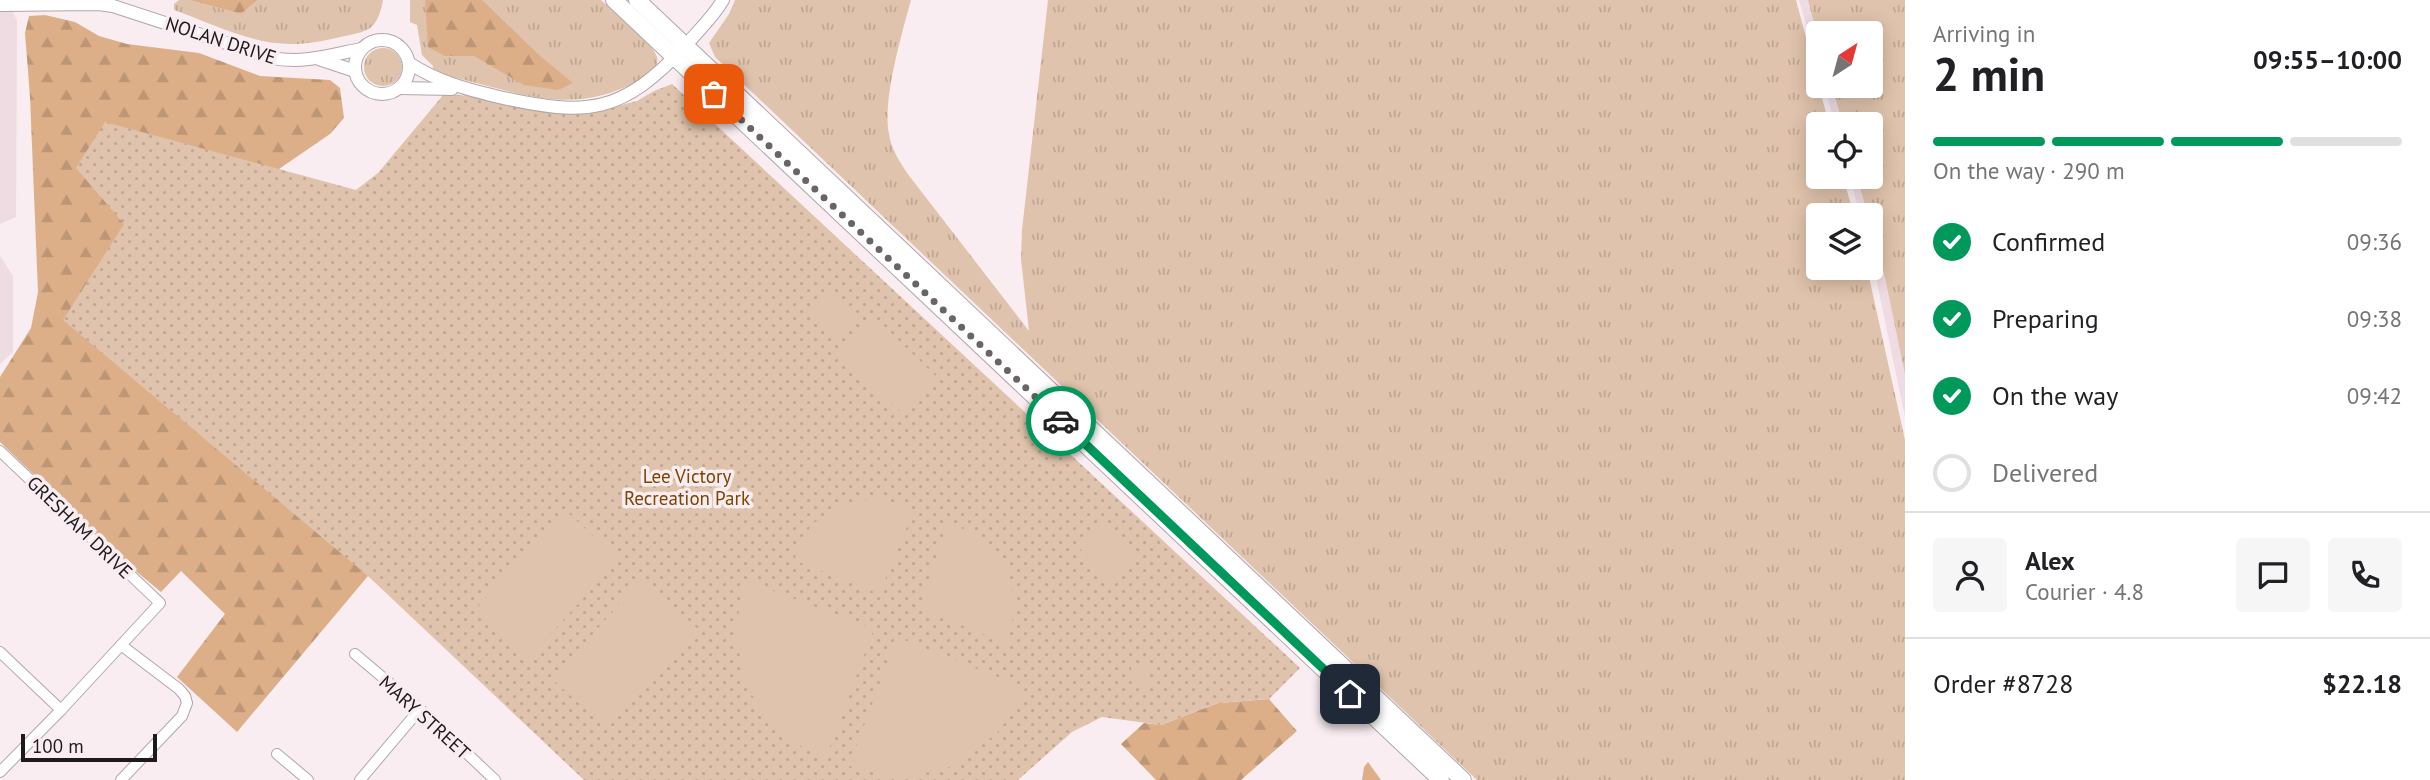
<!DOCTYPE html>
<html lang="en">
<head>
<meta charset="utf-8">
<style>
	body { margin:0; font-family:"PT Sans",sans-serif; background:#f6f6f6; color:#202124; height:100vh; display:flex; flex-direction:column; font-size:26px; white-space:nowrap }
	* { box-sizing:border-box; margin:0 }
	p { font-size:23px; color:#757577 }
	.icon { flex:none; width:38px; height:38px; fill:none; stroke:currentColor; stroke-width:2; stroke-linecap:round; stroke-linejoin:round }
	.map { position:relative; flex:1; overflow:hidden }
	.panel { display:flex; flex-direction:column; background:#fff; width:525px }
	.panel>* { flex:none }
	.needle { width:46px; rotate:36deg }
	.fabs { position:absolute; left:1806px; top:21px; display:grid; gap:14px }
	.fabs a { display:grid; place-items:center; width:77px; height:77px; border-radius:7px; background:#fff; box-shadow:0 4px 18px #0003; font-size:35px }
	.scale { position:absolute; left:21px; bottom:18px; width:136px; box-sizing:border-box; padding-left:7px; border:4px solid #1e1a1b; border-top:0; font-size:19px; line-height:24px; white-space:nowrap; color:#1e1a1b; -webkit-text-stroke:5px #f9edf1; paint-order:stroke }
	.pin { position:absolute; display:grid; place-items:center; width:60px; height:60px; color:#fff; margin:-30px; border-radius:14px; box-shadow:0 4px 10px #0006 }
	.courier { position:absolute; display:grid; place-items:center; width:70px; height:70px; margin:-35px; border:5px solid #01985b; border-radius:50%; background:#fff; color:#222; box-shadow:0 2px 9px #0007 }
	.overview em { font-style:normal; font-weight:600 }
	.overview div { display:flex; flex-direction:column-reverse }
	.overview { display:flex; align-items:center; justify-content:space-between; height:119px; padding:0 28px }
	h1 { font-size:46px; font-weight:600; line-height:52px }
	.bar { display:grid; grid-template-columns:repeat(4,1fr); gap:10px 7px; align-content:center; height:84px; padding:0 28px }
	.bar i { height:9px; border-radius:5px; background:#e0e0e0 }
	.bar .current { background:#01985b }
	.bar p { grid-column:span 4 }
	.line { display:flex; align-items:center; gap:18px; padding:0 28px; border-top:2px solid #e0e0e0 }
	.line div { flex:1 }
	.round { display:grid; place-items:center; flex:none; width:74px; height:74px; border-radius:7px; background:#f6f6f6 }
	ol { padding:0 28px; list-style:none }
	li { display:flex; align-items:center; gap:21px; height:77px }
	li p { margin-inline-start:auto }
	li .icon { padding:7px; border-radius:50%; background:#01985b; color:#fff; stroke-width:4 }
	li:last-child { color:#757577 }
	li i { width:38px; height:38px; border:4px solid #e0e0e0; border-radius:50% }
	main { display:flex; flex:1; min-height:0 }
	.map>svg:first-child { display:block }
	.built { fill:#efdce2 }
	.grass { fill:url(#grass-tufts) }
	.forest { fill:url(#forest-firs) }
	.park { fill:url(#park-dots) }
	.pitch { fill:#e0c3ac }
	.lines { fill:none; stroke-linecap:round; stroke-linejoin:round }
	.minor-casing { stroke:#b0a6a9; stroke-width:12 }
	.tertiary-casing { stroke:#b0a6a9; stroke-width:14 }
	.primary-casing { stroke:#b0a6a9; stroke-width:18 }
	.minor { stroke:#fff; stroke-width:10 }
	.tertiary { stroke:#fff; stroke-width:12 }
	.primary { stroke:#fff; stroke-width:16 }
	.done { stroke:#6b6466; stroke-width:7; stroke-dasharray:0 12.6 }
	.route { stroke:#01985b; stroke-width:9 }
	.labels { text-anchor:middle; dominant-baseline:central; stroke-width:7; stroke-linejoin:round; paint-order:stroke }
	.street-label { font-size:19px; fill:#1e1a1b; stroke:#f9edf1 }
	.park-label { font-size:19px; fill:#7d4400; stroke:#f9edf1 }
</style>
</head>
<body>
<main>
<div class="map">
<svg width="1905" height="780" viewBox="0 0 1905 780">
	<defs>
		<pattern id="grass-tufts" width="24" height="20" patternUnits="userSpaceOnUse" patternTransform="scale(1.75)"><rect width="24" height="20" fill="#e0c3ac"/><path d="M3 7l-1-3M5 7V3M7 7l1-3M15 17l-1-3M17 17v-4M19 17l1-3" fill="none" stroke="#c0a793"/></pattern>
		<pattern id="forest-firs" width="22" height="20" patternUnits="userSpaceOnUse" patternTransform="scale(1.75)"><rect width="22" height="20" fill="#ddaf89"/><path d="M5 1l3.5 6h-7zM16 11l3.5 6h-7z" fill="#bd9676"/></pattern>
		<pattern id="park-dots" width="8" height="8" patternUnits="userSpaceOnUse" patternTransform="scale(1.75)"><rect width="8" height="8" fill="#e0c3ac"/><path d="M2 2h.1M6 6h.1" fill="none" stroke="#c0a793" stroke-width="1.8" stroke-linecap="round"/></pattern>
	</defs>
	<rect width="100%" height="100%" fill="#f9edf1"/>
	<!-- built -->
	<g class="built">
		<path d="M0,0h6l11,20 -1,197 -16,7z"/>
		<path d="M1799,0h106v417l-34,-163v-39h-11l-10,-38h21v-53h-36l-11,-38h47v-53h-53v34z"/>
		<path d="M0,256l13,20v76l-13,12z"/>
	</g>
	<!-- grass -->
	<g class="grass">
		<path d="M179,0h10l52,14 17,-14h125c-6,31 -14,31 -43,37 -21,5 -42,9 -64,6 -32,-3 -71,-22 -102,-33v-6z"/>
		<path d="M410,0h191c11,10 54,46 56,57 3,10 -10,19 -18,23 -74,42 -131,6 -207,-7l1,-7 -11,-11 -5,-30 -7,-3z"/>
		<path d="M735,0h176c-9,33 -29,101 -22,134 2,15 10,26 18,39l122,158 -8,-72 1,-29 26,-230h748l33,124h-11v53h25l11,38h-36v53h49l38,172v340h-428l-762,-723 -6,-14 20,-29z"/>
		<path d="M1808,0h97v374l-22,-106 -12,-44v-9h-3l-11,-38h14v-53h-28l-11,-38h39v-53h-53v5z"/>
		<circle cx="383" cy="67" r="19"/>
	</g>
	<!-- forest -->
	<g class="forest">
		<path d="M189,0h69l-17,14z"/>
		<path d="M425,0h57l57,55 34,28 -15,7 -34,-5 -50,-29h-29l-17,-9z"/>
		<path d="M45,15l30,7 24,14 28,8 72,9 61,23 70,4 10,8 4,30 -14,16 -51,35 89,407 -131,156 -60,-55 48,-63 -44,-43 -20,21 -35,-29 -126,-121v-65l31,-49 7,-36 -8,-195 -5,-64 4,-17z"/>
		<path d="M1269,699l28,32 -56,49h-85l-35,-36 23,-21 17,2 57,-22z"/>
		<path d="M1368,762l13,18h-19l2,-13z"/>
	</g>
	<!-- park -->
	<path class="park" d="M672,84l628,584 -31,31 -51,4 -57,22 -59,-8 -30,15 -54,48h-434l-216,-204 -305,-256 61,-96 -48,-56 29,-46 251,68 22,-17 66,-79 28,2 90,18 44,-5 31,-8 17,-10z"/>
	<!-- pitch -->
	<g class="pitch">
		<path d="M832,290l11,10 -22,24 -11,-10z"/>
		<path d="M848,304l11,11 -23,23 -11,-10z"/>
		<path d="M873,316l65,62 -34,37 -66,-62z"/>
		<path d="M875,497l39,13 -35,84 -85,-34 17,-35 26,-19z"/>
		<path d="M564,509l55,50 -90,99 -54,-48z"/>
		<path d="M1101,519l35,36 -27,27 -33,-38z"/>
		<path d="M948,524c8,3 19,5 26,9 42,25 46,68 33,111l-87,-36z"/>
		<path d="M642,579l55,49 -90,101 -55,-50z"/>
		<path d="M745,580l129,49 -48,128 -27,-12 -32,-25 -22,-37 -10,-52z"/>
		<path d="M897,637l128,51 -9,20 -19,25 -43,33 -55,13 -50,-13z"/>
		<path d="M1146,664l2,23 -16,1 -1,-22z"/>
	</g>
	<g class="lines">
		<!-- minor casing -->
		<g class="minor-casing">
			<g id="minor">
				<path d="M0,451l160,152 -99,107 -61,62"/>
				<path d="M121,645l58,44 6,7 2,7 -5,13 -61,64"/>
				<path d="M0,652l61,58"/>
				<path d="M355,654l65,55 75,71"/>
				<path d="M277,754l31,26"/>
				<path d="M360,780l60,-71"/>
			</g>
		</g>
		<!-- tertiary casing -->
		<g class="tertiary-casing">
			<g id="tertiary">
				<path d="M0,5l98,-1 15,2 159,52c31,6 59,-3 89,-9"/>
				<circle cx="382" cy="67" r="27"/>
				<path d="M319,59l36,12"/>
				<path d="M409,63c29,19 57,26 90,34 89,20 123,17 187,-52 13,-15 27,-28 37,-45"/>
				<path d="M400,88l52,1"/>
			</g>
		</g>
		<!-- primary casing -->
		<g class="primary-casing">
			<g id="primary">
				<path d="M614,0l827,780"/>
				<path d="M637,0l826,780"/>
			</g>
		</g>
		<!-- minor -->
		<use href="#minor" class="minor"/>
		<!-- tertiary -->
		<use href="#tertiary" class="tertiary"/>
		<!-- primary -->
		<use href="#primary" class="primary"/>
	</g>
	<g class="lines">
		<!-- done -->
		<path class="done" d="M714,94l347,327"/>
		<!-- route -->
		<path class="route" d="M1061,421l289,273"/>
	</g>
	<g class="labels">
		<!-- street labels -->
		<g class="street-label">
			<text transform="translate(221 40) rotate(18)">NOLAN DRIVE</text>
			<text transform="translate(80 527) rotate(44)">GRESHAM DRIVE</text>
			<text transform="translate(425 717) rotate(42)">MARY STREET</text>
		</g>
		<!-- park labels -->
		<g class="park-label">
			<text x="687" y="476">Lee Victory<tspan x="687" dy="22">Recreation Park</tspan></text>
		</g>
	</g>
</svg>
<div class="fabs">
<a><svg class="needle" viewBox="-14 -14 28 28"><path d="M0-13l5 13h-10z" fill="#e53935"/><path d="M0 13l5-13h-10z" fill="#757577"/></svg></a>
<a><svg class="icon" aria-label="locate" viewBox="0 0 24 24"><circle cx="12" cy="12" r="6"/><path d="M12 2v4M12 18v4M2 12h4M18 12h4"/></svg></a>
<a><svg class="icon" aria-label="layers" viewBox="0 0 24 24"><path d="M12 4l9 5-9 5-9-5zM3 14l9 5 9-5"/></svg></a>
</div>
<div class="scale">100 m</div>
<div class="pin" style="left:714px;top:94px;background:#ea580c"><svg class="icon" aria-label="bag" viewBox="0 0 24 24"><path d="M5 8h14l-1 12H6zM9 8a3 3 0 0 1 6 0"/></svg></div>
<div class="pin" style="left:1350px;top:694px;background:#1f2937"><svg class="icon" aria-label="home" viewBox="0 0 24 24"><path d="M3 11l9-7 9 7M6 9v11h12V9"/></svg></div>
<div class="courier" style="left:1061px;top:421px"><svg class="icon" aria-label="car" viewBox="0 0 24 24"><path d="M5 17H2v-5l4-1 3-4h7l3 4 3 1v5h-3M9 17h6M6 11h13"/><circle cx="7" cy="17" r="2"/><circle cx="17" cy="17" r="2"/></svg></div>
</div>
<section class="panel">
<div class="overview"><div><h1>2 min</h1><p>Arriving in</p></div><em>09:55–10:00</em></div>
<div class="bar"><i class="current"></i><i class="current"></i><i class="current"></i><i></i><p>On the way · 290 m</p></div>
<ol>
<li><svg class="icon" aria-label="check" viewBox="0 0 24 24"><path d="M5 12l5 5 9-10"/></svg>Confirmed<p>09:36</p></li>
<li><svg class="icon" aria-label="check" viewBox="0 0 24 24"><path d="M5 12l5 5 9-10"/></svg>Preparing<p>09:38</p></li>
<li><svg class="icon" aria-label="check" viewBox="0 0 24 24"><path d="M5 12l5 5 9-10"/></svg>On the way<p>09:42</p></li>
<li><i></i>Delivered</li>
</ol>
<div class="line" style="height:126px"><a class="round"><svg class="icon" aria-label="person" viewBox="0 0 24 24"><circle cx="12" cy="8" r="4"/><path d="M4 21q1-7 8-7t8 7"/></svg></a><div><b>Alex</b><p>Courier · 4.8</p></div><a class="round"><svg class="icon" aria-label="chat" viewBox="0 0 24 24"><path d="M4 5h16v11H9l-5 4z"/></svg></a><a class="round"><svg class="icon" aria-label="phone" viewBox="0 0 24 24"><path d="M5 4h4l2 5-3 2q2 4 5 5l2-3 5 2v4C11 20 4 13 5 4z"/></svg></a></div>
<div class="line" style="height:91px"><div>Order #8728</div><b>$22.18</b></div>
</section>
</main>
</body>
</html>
